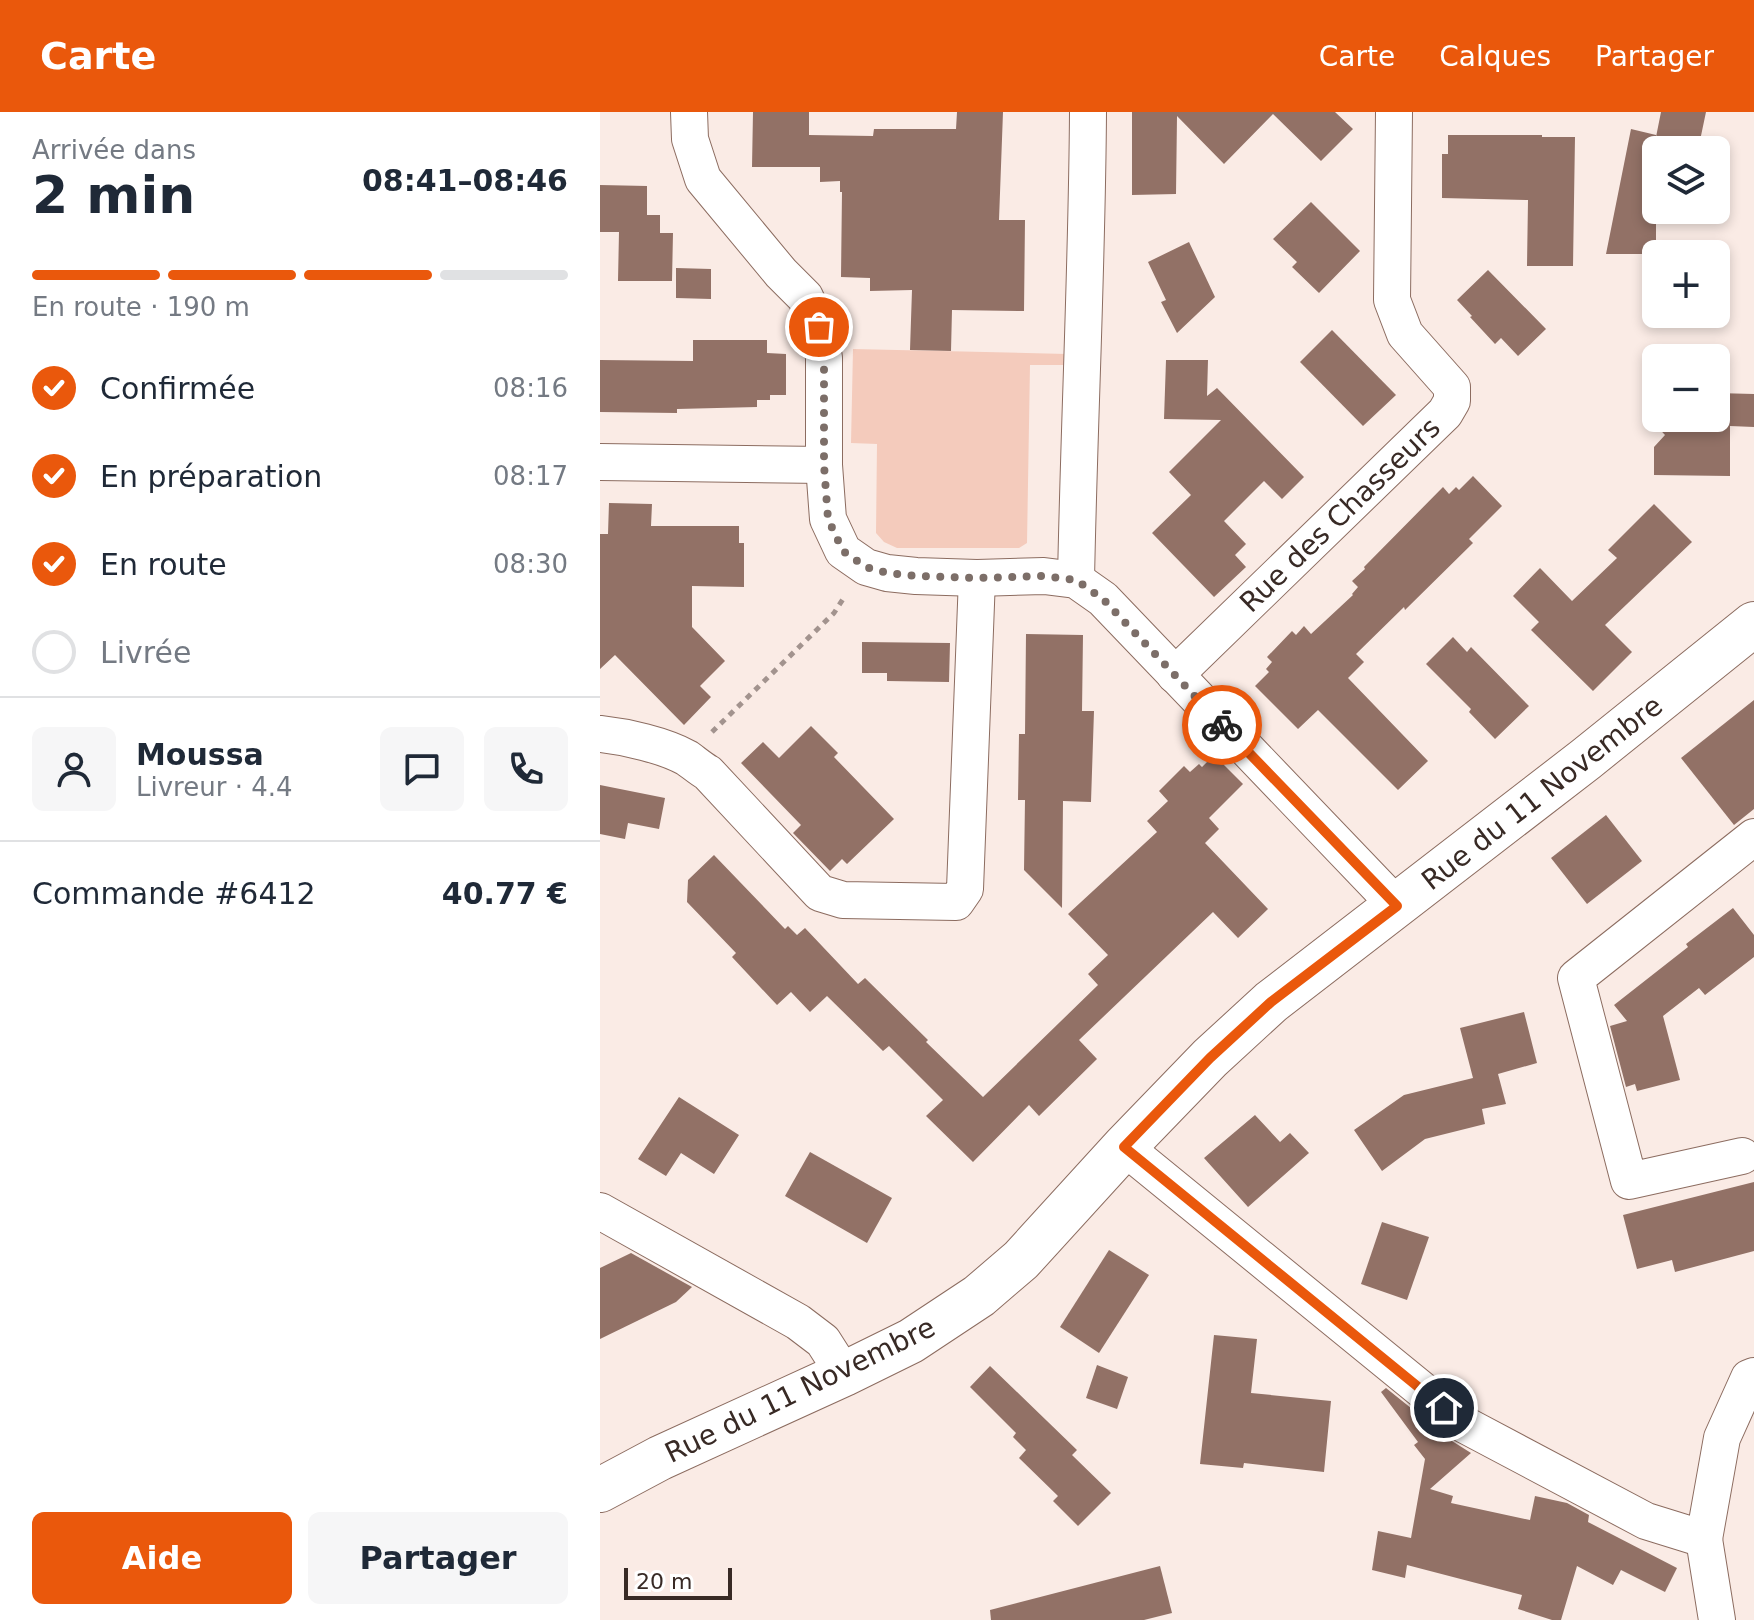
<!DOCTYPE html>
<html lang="fr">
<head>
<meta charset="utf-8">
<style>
	body { margin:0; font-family:"DejaVu Sans",sans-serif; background:#f6f6f7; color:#1f2937; height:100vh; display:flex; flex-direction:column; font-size:30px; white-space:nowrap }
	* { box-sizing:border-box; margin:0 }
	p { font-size:26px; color:#747a83 }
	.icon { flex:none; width:44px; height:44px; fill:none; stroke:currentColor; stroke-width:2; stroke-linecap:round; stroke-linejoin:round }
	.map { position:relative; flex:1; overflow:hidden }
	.panel { display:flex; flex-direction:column; background:#fff; width:600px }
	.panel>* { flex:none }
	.buttons { position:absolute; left:1042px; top:24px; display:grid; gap:16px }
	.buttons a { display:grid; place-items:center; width:88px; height:88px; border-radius:12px; background:#fff; box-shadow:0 4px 12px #0003; font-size:40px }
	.scale { position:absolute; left:24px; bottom:20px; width:108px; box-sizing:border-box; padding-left:8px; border:4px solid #382a25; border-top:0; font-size:22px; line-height:28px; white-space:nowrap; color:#382a25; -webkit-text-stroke:6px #fff; paint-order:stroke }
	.pin { position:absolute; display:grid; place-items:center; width:68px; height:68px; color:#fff; margin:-34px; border:4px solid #fff; border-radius:50%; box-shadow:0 2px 8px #0007 }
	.courier { position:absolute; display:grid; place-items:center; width:80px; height:80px; margin:-40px; border:6px solid #ea580c; border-radius:50%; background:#fff; color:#222; box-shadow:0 2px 10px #0007 }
	.summary em { font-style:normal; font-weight:800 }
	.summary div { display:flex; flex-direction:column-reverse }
	.summary { display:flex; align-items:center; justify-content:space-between; height:136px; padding:0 32px }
	h1 { font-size:52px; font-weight:800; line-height:60px }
	.bar { display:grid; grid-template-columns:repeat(4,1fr); gap:12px 8px; align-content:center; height:96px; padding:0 32px }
	.bar i { height:10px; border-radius:6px; background:#e0e1e3 }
	.bar .current { background:#ea580c }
	.bar p { grid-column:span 4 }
	.line { display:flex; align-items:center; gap:20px; padding:0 32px; border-top:2px solid #e0e1e3 }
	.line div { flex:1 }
	.round { display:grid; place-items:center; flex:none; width:84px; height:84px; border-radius:12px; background:#f6f6f7 }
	ol { padding:0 32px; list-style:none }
	li { display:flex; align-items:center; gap:24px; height:88px }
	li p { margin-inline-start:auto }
	li .icon { padding:8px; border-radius:50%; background:#ea580c; color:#fff; stroke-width:4 }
	li:last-child { color:#747a83 }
	li i { width:44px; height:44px; border:4px solid #e0e1e3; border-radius:50% }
	.action { display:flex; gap:16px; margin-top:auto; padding:16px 32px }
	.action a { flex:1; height:92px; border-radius:12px; background:#ea580c; color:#fff; font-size:32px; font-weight:800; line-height:92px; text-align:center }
	.action a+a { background:#f6f6f7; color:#1f2937 }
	header { display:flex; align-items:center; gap:48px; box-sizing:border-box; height:112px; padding:0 40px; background:#ea580c; color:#fff }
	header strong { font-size:38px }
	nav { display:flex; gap:44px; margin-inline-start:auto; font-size:28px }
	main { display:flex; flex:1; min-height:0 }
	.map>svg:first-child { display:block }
	.green { fill:#f4cbbc }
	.building { fill:#927166 }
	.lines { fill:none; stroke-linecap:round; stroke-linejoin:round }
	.street-casing { stroke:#8c6c60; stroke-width:38 }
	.secondary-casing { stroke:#8c6c60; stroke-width:46 }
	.path { stroke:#a2938e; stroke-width:5; stroke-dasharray:6 6; stroke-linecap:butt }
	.street { stroke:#fff; stroke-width:36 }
	.secondary { stroke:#fff; stroke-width:44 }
	.done { stroke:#7c6e68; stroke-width:8; stroke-dasharray:0 14.4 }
	.route { stroke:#ea580c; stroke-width:10 }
	.labels { text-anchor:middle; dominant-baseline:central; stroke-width:6; stroke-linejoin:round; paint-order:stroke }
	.street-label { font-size:28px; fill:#382a25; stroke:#fff }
</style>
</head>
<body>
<header>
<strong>Carte</strong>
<nav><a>Carte</a><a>Calques</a><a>Partager</a></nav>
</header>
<main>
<section class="panel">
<div class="summary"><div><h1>2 min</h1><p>Arrivée dans</p></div><em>08:41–08:46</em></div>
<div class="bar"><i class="current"></i><i class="current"></i><i class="current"></i><i></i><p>En route · 190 m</p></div>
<ol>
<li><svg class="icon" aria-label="check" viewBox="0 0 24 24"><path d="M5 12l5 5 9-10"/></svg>Confirmée<p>08:16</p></li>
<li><svg class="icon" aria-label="check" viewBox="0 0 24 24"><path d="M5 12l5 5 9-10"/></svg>En préparation<p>08:17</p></li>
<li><svg class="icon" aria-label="check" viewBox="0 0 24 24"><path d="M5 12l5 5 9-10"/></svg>En route<p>08:30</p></li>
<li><i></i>Livrée</li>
</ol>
<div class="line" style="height:144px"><a class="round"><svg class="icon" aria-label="person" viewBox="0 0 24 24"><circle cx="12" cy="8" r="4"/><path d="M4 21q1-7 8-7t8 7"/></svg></a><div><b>Moussa</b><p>Livreur · 4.4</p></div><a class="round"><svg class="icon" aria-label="chat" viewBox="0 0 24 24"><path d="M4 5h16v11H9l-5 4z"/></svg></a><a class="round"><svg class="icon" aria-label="phone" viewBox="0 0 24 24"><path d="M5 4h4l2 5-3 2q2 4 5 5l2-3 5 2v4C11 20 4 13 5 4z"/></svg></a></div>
<div class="line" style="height:104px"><div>Commande #6412</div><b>40.77 €</b></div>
<div class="action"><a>Aide</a><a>Partager</a></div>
</section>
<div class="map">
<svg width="1154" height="1508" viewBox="0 0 1154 1508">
	<rect width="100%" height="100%" fill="#faebe5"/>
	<!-- green -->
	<path class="green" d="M253,237l214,5 1,11h-38l-3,178 -8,5h-122l-13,-6 -8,-9 1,-89 -26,-1z"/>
	<!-- building -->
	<g class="building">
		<path d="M153,0h56v23l64,1 1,-7h82l1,-17h46l-4,108h26l-1,91 -72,-1 -1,41 -41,-1 2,-60 -42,1v-13l-29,-1 1,-85h-2v-11l-20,1v-15h-68z"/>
		<path d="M532,0h203l18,17 -32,32 -48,-47 -49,50 -47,-48 -1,78 -44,1z"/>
		<path d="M1061,0h45l-8,38h-42v104h-50l25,-125 25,6v2z"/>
		<path d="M848,23h94v2h33l-2,129h-46l1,-66 -86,-2v-44h6z"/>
		<path d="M0,73l47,1v29h13v18h13l-1,48h-54l1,-49h-19z"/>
		<path d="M711,90l49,49 -41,42 -27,-26 5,-5 -24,-23z"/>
		<path d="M589,130l26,55 -38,36 -16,-31 5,-2 -18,-38z"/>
		<path d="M76,156l35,1v30l-35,-1z"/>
		<path d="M888,158l58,59 -28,27 -17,-18 -6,6 -25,-27 2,-1 -15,-16z"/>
		<path d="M732,218l64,65 -33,31 -63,-64z"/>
		<path d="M93,228h74v13l19,1v41h-16v5h-13v7l-80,2v4l-77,-1v-52l93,1z"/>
		<path d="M566,248h42l-1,36 10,-8 87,89 -22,22 -18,-18 -40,40 22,23 -11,11 11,12 -32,30 -62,-64 39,-38 -22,-23 52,-52 -57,-1z"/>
		<path d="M1116,281l38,1v33l-24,-1v50l-76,-1v-28l11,-12 -15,-16h66z"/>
		<path d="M873,364l29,30 -33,33 4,4 -68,67 -1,-3 -48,47 8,8 -16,16 80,83 -30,29 -80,-80 -20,19 -43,-43 14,-14 -3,-3 6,-7 -5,-5 25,-26 4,4 8,-9 7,8 42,-39 -1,-1 6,-7 -6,-6 13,-12 -1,-2 79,-80 6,7 7,-7 3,3z"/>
		<path d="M9,391l43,1 -1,22h88v17h5v44l-52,-1v41l33,34 -25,25 11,11 -27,28 -69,-70 -15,14v-135h8z"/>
		<path d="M1054,392l38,38 -87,83 27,27 -39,39 -62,-61 8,-8 -26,-26 27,-28 32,33 45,-43 -9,-8z"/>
		<path d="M426,522l57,1 -1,76h12l-3,91 -28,-1 -1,107 -38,-38 1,-70h-7l1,-66h6z"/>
		<path d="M853,525l14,15 4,-5 58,59 -34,33 -26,-27 2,-3 -45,-45z"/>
		<path d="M262,530l88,1 -1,39 -62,-1v-8h-25z"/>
		<path d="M1154,588v109l-20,16 -53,-67z"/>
		<path d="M211,614l27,27 -4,4 60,62 -47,45 -5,-5 -12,12 -37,-38 8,-8 -60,-62 22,-21 16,16z"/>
		<path d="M614,643l29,29 -34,34 10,11 -14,14 63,66 -30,29 -25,-26 -134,128 18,19 -58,57 -10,-11 -56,57 -47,-46 17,-16 -54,-54 -6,5 -56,-55 -17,16 -19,-20 -14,13 -45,-48 4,-4 -49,-51 1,-22 26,-25 71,74 3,-3 9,9 8,-7 53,56 7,-6 63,62 -2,2 57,55 115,-112 -10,-11 20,-19 -40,-41 89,-82 -10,-11 21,-20 -9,-10 25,-25 6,6 9,-8 3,3z"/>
		<path d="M0,673l65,13 -6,31 -31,-6 -3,16 -25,-5z"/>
		<path d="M1006,703l36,46 -55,43 -36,-46z"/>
		<path d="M1133,796l21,27v22l-49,38 -6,-7 -36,28 17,64 -43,11 -2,-7 -9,3 -16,-61 17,-5 -13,-16 74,-58 -2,-3z"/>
		<path d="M924,900l13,51 -39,11 8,30 -24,5 3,15 -60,15 -43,32 -28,-41 50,-35 69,-17 -13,-50z"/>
		<path d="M79,985l60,38 -25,39 -33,-21 -15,23 -28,-17z"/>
		<path d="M655,1003l25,27 10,-9 19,20 -61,54 -44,-49z"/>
		<path d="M210,1040l82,46 -25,45 -82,-47z"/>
		<path d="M1154,1070v69l-79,21 -3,-12 -35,9 -14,-54z"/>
		<path d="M782,1110l47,15 -22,63 -46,-16z"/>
		<path d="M509,1138l40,25 -50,78 -39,-26z"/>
		<path d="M31,1141l61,34 -16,15 -76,37v-71z"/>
		<path d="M614,1223l43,4 -6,54 80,8 -7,71 -80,-9 -1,5 -43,-4z"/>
		<path d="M497,1253l31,12 -11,32 -31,-11z"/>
		<path d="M390,1254l87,84 -5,5 39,38 -33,33 -25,-25 5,-5 -39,-38 7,-8 -13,-13 3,-4 -46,-46z"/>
		<path d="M786,1276l66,53 19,12 -41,36 23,7 -2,7 79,17 5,-24 32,7 22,12 -1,7 89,46 -12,24 -44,-22 -8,15 -36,-19 -16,54h-9l-34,-11 4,-14 -115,-30 -2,13 -33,-8 6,-39 33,7 14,-79 -11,-14 4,-3 -37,-50z"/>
		<path d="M560,1454l12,47 -28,7h-153l-1,-10z"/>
	</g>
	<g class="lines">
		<!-- street casing -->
		<g class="street-casing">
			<g id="street">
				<path d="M89,0l1,27 13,40 78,94 24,24 14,30 5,31v107l4,54 15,32 23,16 21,6 29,3 61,2 67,-2 32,4 27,19 294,307"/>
				<path d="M0,350l224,3"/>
				<path d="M476,468c3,-156 11,-312 12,-468"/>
				<path d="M575,563l270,-262 7,-12v-14l-47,-53 -13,-34 2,-188"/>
				<path d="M0,622c27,3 63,11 87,24 7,5 14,11 21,15l112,120 23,7 113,2 9,-13 12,-311"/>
				<path d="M524,1035l341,278 181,96 58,18 18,-101 27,-60 5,-2"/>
				<path d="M1142,1044l-113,25 -53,-203 178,-141"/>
				<path d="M0,1099l198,111 25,19 21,33"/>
				<path d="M1104,1427l13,81"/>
			</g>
		</g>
		<!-- secondary casing -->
		<g class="secondary-casing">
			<path id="secondary" d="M0,1378l60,-32 184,-84 67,-33 68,-45 42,-36 103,-113 86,-89 61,-56 315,-243 168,-135"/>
		</g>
		<!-- path -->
		<path class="path" d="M112,620l122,-119 11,-17"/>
		<!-- street -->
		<use href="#street" class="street"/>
		<!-- secondary -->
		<use href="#secondary" class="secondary"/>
	</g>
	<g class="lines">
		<!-- done -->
		<path class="done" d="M219,215l5,31v107l4,54 15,32 23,16 21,6 29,3 61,2 67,-2 32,4 27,19 119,126"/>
		<!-- route -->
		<path class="route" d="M622,613l175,181 -126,96 -61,56 -86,89 320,261"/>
	</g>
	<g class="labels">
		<!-- street labels -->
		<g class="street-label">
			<text transform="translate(740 403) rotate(-44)">Rue des Chasseurs</text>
			<text transform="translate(942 681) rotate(-38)">Rue du 11 Novembre</text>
			<text transform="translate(200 1278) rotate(-26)">Rue du 11 Novembre</text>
		</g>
	</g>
</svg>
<div class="buttons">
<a><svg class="icon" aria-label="layers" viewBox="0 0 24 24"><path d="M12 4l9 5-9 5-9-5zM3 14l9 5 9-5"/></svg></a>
<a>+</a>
<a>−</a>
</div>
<div class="scale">20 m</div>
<div class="pin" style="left:219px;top:215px;background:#ea580c"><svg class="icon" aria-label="bag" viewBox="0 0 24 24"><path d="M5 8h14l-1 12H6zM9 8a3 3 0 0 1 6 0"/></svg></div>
<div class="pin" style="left:844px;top:1296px;background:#1f2937"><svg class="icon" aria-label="home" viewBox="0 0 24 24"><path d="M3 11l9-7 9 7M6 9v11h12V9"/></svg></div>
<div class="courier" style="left:622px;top:613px"><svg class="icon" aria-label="bike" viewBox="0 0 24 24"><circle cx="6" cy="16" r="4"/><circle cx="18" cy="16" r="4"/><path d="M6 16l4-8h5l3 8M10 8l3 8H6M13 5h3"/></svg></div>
</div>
</main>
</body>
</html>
